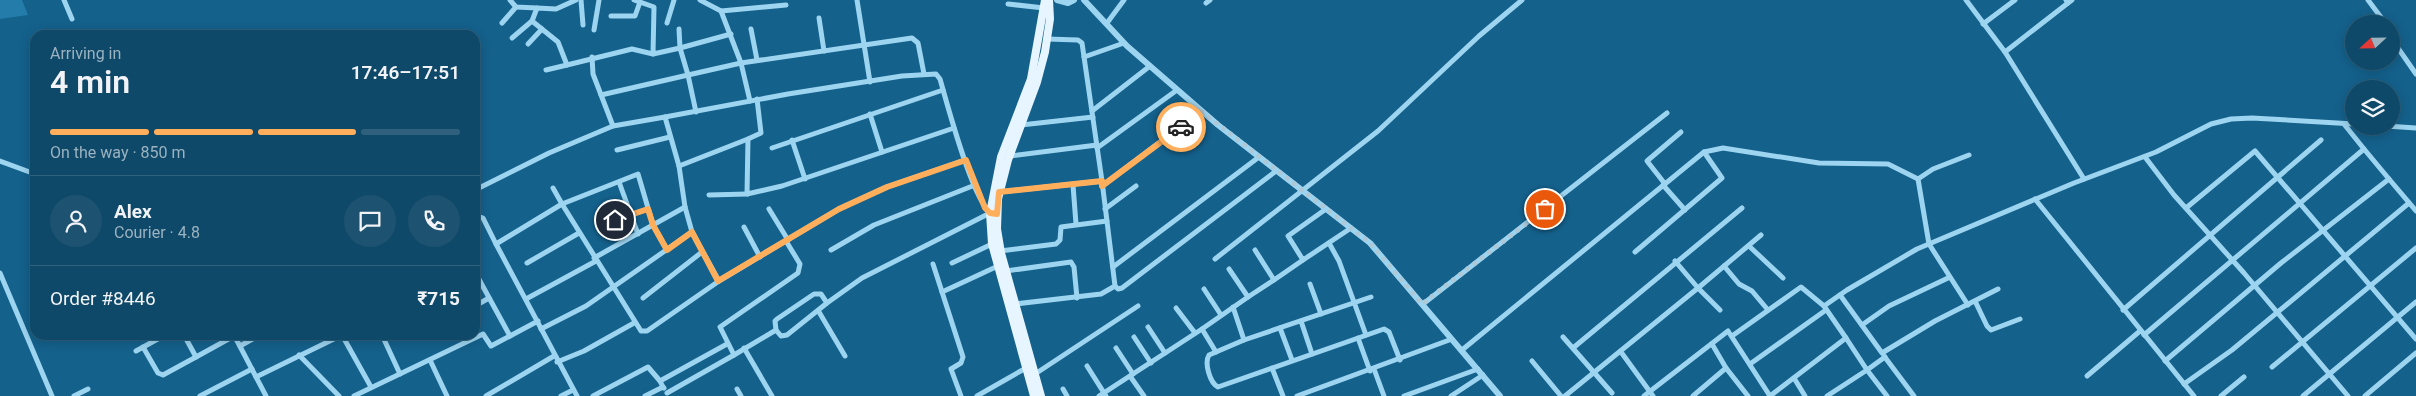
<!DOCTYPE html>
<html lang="en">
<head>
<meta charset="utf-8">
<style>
	body { margin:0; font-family:Roboto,sans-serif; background:#1d5371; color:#f1f3f6; height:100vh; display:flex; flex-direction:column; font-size:19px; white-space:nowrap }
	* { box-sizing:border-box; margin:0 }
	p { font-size:16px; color:#9bb2c0 }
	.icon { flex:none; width:28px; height:28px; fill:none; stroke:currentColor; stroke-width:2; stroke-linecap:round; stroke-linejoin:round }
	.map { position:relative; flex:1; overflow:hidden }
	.details { position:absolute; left:30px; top:30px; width:450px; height:310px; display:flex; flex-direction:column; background:#0f4969; border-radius:15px; box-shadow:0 2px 12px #0003,0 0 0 1px #2f617d }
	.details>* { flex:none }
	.needle { width:32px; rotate:248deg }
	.controls { position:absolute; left:2345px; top:15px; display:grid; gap:10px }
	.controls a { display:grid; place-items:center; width:55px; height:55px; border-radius:50%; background:#0f4969; box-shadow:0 2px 12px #0003,0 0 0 1px #2f617d; font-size:25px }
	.pin { position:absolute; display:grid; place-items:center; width:42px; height:42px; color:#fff; margin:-21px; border:2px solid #fff; border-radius:50%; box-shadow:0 1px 5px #0007 }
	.courier { position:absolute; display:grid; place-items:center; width:50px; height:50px; margin:-25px; border:4px solid #ffae5c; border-radius:50%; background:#fff; color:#222; box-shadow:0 1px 6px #0007 }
	.summary em { font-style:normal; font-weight:600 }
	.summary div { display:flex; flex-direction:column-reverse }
	.summary { display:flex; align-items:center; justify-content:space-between; height:85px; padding:0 20px }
	h1 { font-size:32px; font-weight:600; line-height:38px }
	.bar { display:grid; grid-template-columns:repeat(4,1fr); gap:8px 5px; align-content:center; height:60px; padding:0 20px }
	.bar i { height:6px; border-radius:4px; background:#2f617d }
	.bar .on { background:#ffae5c }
	.bar p { grid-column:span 4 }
	.line { display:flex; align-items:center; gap:12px; padding:0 20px; border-top:1px solid #2f617d }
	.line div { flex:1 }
	.round { display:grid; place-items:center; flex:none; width:52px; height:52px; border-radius:26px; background:#1d5371 }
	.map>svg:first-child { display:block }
	.green { fill:#237ca9 }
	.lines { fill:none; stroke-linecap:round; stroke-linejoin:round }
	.minor { stroke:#9dd4f0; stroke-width:5 }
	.tertiary { stroke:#9dd4f0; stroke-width:6 }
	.primary { stroke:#e6f5ff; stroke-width:8 }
	.done { stroke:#adc8d7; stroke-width:5; stroke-dasharray:0 9 }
	.route { stroke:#ffae5c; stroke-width:6 }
</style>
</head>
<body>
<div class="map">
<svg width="2416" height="396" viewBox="0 0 2416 396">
	<rect width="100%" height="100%" fill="#14618c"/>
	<!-- green -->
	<path class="green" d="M0,0h22l6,15 -28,4z"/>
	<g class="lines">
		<!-- minor -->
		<g class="minor">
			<path d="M64,0l8,19"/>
			<path d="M510,0l6,7 21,1"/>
			<path d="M576,0l-20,9 -19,-1 -5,13 26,21 9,23 65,-16 21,5"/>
			<path d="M581,0l2,25"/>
			<path d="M634,0l20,7 -1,47 27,-6 -1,-19"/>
			<path d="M700,0l21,11 20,52 9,38"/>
			<path d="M857,0l13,82"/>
			<path d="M1966,0l39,52 79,127"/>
			<path d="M2066,0l2,3 4,-3"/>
			<path d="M2368,0l18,24"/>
			<path d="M1206,3l4,-3"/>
			<path d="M1008,4l36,4"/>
			<path d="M721,11l65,-6"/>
			<path d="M611,16h24l5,-14"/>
			<path d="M819,18l5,33"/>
			<path d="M502,23l14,-16"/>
			<path d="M667,23l7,-23"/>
			<path d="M1107,23l17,-23"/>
			<path d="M1983,24l32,-24"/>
			<path d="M751,29l6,31"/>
			<path d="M594,30l5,-30"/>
			<path d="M512,38l20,-17"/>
			<path d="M2391,38l25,36"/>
			<path d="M1047,39l31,1 4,3 20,138"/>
			<path d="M528,44l14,-15"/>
			<path d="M2005,52l63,-49"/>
			<path d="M592,57l1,17 20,52"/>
			<path d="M1084,57l40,-14"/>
			<path d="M546,70l21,-5"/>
			<path d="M601,95l87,-20 -8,-27 51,-14"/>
			<path d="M757,99l4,34 -13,6 -1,55 35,-8 172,-58"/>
			<path d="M1092,111l58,-45"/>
			<path d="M696,112l-8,-37 53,-12 171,-25 6,5 6,31"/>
			<path d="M870,114l12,38"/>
			<path d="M2344,124l20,25"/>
			<path d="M1021,125l72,-8"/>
			<path d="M2386,126l30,2"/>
			<path d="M792,140l13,39"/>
			<path d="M772,148l171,-58"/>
			<path d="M1097,148l80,-58"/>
			<path d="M617,150l53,-13"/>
			<path d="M1704,152l19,-4 96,15 69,1 30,15"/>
			<path d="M1010,156l87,-11"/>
			<path d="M2145,157l29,38 70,78 104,123"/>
			<path d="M965,160l-78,27 -48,22 -120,72 -27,-49 -7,-25 -6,-41 -14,-49 123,-23 114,-18 34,-2 4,5c7,24 33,124 52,135"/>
			<path d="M0,161l35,13"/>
			<path d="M679,166l69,-27"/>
			<path d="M2389,179l27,32"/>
			<path d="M619,182l19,52"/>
			<path d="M1665,184l-18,-23 34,-29"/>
			<path d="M1073,185l3,39"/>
			<path d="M1663,185l22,25"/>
			<path d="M1102,186l99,-75"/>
			<path d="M553,188l9,16 76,-30 15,51 14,25"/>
			<path d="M475,190l74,-37 64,-27 52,-9"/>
			<path d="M999,192l103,-11 13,105 -14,8 -86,10"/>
			<path d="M709,195l38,-1"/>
			<path d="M2035,199l159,197"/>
			<path d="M2186,208l69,-57 161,188"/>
			<path d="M769,209l19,31"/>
			<path d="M1105,209l31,-23"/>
			<path d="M1326,209l-38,27 15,24 48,-32"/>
			<path d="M475,220l5,-3 3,1 13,26"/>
			<path d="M599,226l49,-17"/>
			<path d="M744,227l16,30"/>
			<path d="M1329,243l10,18 27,74"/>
			<path d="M1749,246l34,32"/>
			<path d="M831,250l43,-25 101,-40"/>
			<path d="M1255,250l19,30 29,-20"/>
			<path d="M1000,251l56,-7 4,-4 1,-13 46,-6"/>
			<path d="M594,258l91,-51"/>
			<path d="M1215,259l163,-128 101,-95 43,-36"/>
			<path d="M1675,261l23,27 63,-53"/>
			<path d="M527,263l52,-30"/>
			<path d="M952,263l40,-19"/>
			<path d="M933,264l30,93 -2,6 -10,6 10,27"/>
			<path d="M1724,266l15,18 13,7 16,19"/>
			<path d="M1113,267l146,-110"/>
			<path d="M1229,269l19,28 26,-17"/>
			<path d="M1006,271l65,-9 3,5 3,31"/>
			<path d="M475,272l35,64 28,-15"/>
			<path d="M0,273l52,123"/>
			<path d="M1310,284l11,30"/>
			<path d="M1115,286l3,3 4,-1 154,-117"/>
			<path d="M1204,289l17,26"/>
			<path d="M942,292l56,-26"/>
			<path d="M1840,295l42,58 53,-32 63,-32"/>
			<path d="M1371,297l-127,43 -35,15c-5,8 1,28 9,32l166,-58 5,3 11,28"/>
			<path d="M643,298l59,-46"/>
			<path d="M526,299l70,-38"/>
			<path d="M1975,301l12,25 4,4 29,-11"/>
			<path d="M1423,304l244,-191"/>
			<path d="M1968,305l-39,-61 -11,-65 15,-10 36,-14"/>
			<path d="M475,306l14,-8"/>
			<path d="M1233,307l11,33"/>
			<path d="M1176,308l19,25"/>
			<path d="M2123,310l198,-170"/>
			<path d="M819,312l26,44"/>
			<path d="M1301,321l11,33"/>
			<path d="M1862,325l27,-19 59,-28"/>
			<path d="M1148,327l17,26"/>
			<path d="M1280,328l12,32"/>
			<path d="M541,329l45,-23 106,-74"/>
			<path d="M776,330l5,6 6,-1 40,-32"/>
			<path d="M184,335l12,22 38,-21"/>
			<path d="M234,335l32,61"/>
			<path d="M342,335l29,52"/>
			<path d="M382,335l18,39"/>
			<path d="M2144,335l220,-186 25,30 -108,84 -116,98"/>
			<path d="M1732,336l69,-49 23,19"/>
			<path d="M1134,337l17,26"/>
			<path d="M1563,337l49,56"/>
			<path d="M1358,338l12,33"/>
			<path d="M240,346l20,-11"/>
			<path d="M143,347l15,26 5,2 33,-18"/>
			<path d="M744,348l28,48"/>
			<path d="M1116,348l17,26"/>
			<path d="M1573,348l169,-140"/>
			<path d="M1462,350l242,-198 18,26 -87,74"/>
			<path d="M136,351l29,-16"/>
			<path d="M1216,352l-14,-23 46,-32"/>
			<path d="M1621,352l32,44"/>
			<path d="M299,355l40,41"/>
			<path d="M734,355l42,-25 -1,-9 2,-2 37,-25h7l6,9 35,-25 128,-65"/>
			<path d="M1884,356l30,40"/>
			<path d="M1885,357l-18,13 20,26"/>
			<path d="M430,360l17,36"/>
			<path d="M1532,361l29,35"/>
			<path d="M557,362l27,-11 50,-28"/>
			<path d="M1750,364l76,-54"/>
			<path d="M1087,366l19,30"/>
			<path d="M2272,367l144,-119"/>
			<path d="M1272,368l11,28"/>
			<path d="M1726,368l22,28"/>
			<path d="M1374,369l10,27"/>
			<path d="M1035,374l103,-68"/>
			<path d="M1130,376l14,20"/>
			<path d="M2087,376l53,-45"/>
			<path d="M256,377l86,-42"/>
			<path d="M1794,378l11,18"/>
			<path d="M2184,384l48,-34 177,-147"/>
			<path d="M663,387l-3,-6 67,-37"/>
			<path d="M737,389l4,7"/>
			<path d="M1063,389l4,7"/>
			<path d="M667,393l67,-38 -14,-28 78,-54 2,-9 -14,-23"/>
			<path d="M74,396l14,-7"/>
			<path d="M200,396l52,-27"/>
			<path d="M354,396l129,-62 8,12 19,-10"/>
			<path d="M486,396l68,-40"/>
			<path d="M561,396l12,-6"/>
			<path d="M577,396l-81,-152 66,-40 79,127h6l72,-50"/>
			<path d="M593,396l55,-29 12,14"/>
			<path d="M645,396l18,-9 1,1"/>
			<path d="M977,396l49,-28"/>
			<path d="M1099,396l103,-67"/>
			<path d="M1297,396l155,-57"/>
			<path d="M1404,396l74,-27"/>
			<path d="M1451,396l32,-21"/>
			<path d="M1565,396l133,-108 22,22"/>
			<path d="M1644,396l84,-65 42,65"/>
			<path d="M1693,396l33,-28 -14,-24"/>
			<path d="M1770,396l76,-58 -22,-32 23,-16 70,-41 157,-66 82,-31 55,-28 20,-5 21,-1 102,6"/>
			<path d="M1827,396l40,-26 -21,-32"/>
			<path d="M2221,396l23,-19"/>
			<path d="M2303,396l113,-94"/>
			<path d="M2365,396l51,-43"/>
		</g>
		<!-- tertiary -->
		<g class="tertiary">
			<path d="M1057,0l11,3 6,-3"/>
			<path d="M1084,0l43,46 91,79 152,118 130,153"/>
		</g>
		<!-- primary -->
		<g class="primary">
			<path d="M1034,396l-42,-152 -2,-31 11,-56 30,-78 14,-79"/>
			<path d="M1041,396l-40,-143 -4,-24 1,-30 10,-39 29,-78 8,-30 5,-33 -1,-19"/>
		</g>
	</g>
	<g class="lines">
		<!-- done -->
		<path class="done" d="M1181,127l20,-16 169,132 52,61 123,-95"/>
		<!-- route -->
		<path class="route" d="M615,220l33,-11 5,16 14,25 25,-18 26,49 121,-72 48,-22 79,-27 19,48 5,5 7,1 2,-22 103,-11v5l79,-59"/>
	</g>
</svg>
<div class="controls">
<a><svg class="needle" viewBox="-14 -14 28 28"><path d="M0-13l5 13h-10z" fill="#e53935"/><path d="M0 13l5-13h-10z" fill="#9bb2c0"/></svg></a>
<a><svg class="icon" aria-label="layers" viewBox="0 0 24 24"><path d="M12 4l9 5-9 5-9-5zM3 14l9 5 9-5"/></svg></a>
</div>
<div class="pin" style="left:1545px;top:209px;background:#ea580c"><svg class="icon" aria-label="bag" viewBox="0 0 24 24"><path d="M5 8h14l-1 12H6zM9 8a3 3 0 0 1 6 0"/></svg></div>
<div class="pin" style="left:615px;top:220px;background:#1f2937"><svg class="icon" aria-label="home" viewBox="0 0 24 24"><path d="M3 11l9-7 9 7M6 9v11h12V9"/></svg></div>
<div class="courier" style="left:1181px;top:127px"><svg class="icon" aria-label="car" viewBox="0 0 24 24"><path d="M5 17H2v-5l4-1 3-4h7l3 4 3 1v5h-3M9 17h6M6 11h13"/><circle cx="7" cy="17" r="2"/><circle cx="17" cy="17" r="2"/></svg></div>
<section class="details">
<div class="summary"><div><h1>4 min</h1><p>Arriving in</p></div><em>17:46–17:51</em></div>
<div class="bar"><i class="on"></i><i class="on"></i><i class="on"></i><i></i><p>On the way · 850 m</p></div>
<div class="line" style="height:90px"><a class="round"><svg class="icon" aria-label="person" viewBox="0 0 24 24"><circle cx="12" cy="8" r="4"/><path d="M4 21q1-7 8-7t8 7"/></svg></a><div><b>Alex</b><p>Courier · 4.8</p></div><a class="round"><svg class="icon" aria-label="chat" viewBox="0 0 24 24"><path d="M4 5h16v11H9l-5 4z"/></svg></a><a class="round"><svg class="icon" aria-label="phone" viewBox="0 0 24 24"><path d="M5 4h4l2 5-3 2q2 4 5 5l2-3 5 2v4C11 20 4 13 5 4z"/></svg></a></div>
<div class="line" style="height:65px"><div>Order #8446</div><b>₹715</b></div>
</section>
</div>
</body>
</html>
